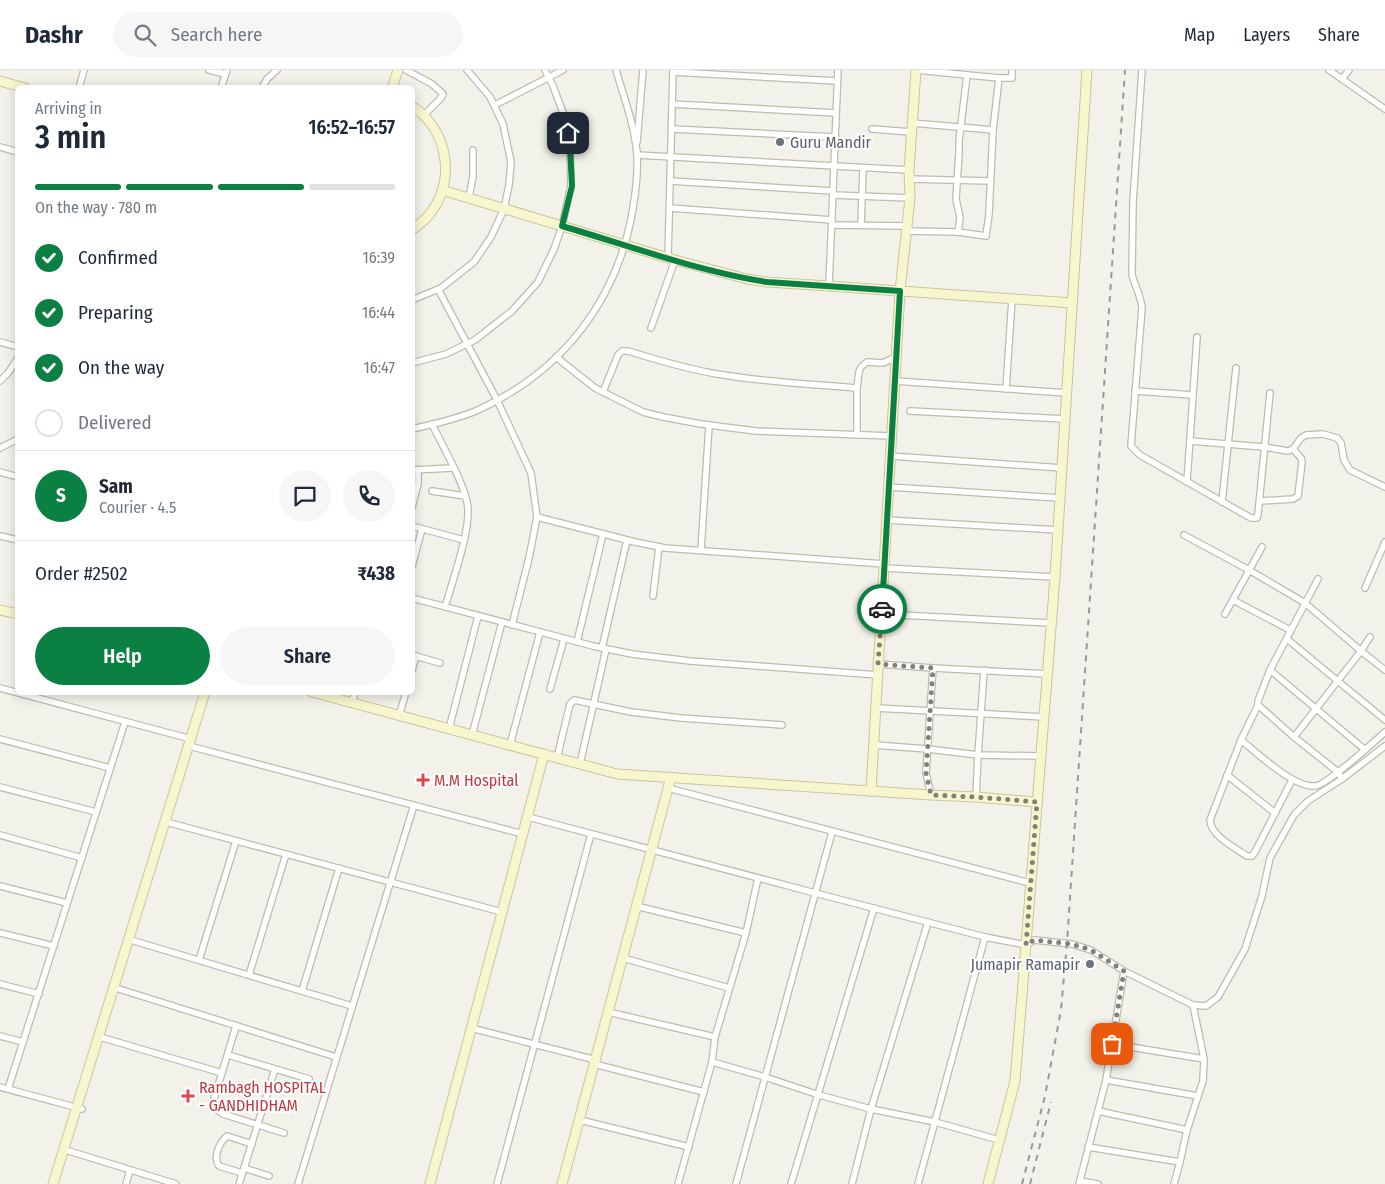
<!DOCTYPE html>
<html lang="en">
<head>
<meta charset="utf-8">
<style>
	body { margin:0; font-family:"Fira Sans Condensed",sans-serif; background:#f6f6f7; color:#1f2937; height:100vh; display:flex; flex-direction:column; font-size:19px; white-space:nowrap }
	* { box-sizing:border-box; margin:0 }
	p { font-size:16px; color:#747a83 }
	.icon { flex:none; width:28px; height:28px; fill:none; stroke:currentColor; stroke-width:2; stroke-linecap:round; stroke-linejoin:round }
	.map { position:relative; flex:1; overflow:hidden }
	.sheet { position:absolute; left:15px; top:15px; width:400px; height:610px; display:flex; flex-direction:column; background:#fff; border-radius:8px; box-shadow:0 2px 12px #0003 }
	.sheet>* { flex:none }
	.pin { position:absolute; display:grid; place-items:center; width:42px; height:42px; color:#fff; margin:-21px; border-radius:10px; box-shadow:0 2px 8px #0006 }
	.courier { position:absolute; display:grid; place-items:center; width:50px; height:50px; margin:-25px; border:4px solid #0b8043; border-radius:50%; background:#fff; color:#222; box-shadow:0 1px 6px #0007 }
	.summary em { font-style:normal; font-weight:600 }
	.summary div { display:flex; flex-direction:column-reverse }
	.summary { display:flex; align-items:center; justify-content:space-between; height:85px; padding:0 20px }
	h1 { font-size:32px; font-weight:600; line-height:38px }
	.bar { display:grid; grid-template-columns:repeat(4,1fr); gap:8px 5px; align-content:center; height:60px; padding:0 20px }
	.bar i { height:6px; border-radius:4px; background:#e0e1e3 }
	.bar .on { background:#0b8043 }
	.bar p { grid-column:span 4 }
	.line { display:flex; align-items:center; gap:12px; padding:0 20px; border-top:1px solid #e0e1e3 }
	.line div { flex:1 }
	.round { display:grid; place-items:center; flex:none; width:52px; height:52px; border-radius:26px; background:#f6f6f7 }
	ol { padding:0 20px; list-style:none }
	li { display:flex; align-items:center; gap:15px; height:55px }
	li p { margin-inline-start:auto }
	li .icon { padding:5px; border-radius:50%; background:#0b8043; color:#fff; stroke-width:4 }
	li:last-child { color:#747a83 }
	li i { width:28px; height:28px; border:2px solid #e0e1e3; border-radius:50% }
	.cta { display:flex; gap:10px; margin-top:auto; padding:10px 20px }
	.cta a { flex:1; height:58px; border-radius:30px; background:#0b8043; color:#fff; font-size:20px; font-weight:600; line-height:58px; text-align:center }
	.cta a+a { background:#f6f6f7; color:#1f2937 }
	header { display:flex; align-items:center; gap:30px; box-sizing:border-box; height:70px; padding:0 25px; background:#fff; border-bottom:1px solid #e0e1e3 }
	header strong { font-size:24px }
	nav { display:flex; gap:28px; margin-inline-start:auto; font-size:18px }
	.search { width:350px; height:45px; background:#f6f6f7; display:flex; align-items:center; gap:12px; box-sizing:border-box; padding:0 18px; border-radius:28px; color:#747a83; font-size:19px }
	.map>svg:first-child { display:block }
	.lines { fill:none; stroke-linecap:round; stroke-linejoin:round }
	.street-casing { stroke:#bebbae; stroke-width:8 }
	.secondary-casing { stroke:#cac69d; stroke-width:11 }
	.street { stroke:#fff; stroke-width:5.5 }
	.secondary { stroke:#f8f6cf; stroke-width:9 }
	.rail { stroke:#989898; stroke-width:2; stroke-dasharray:6 6; stroke-linecap:butt }
	.done { stroke:#838177; stroke-width:5; stroke-dasharray:0 9 }
	.route { stroke:#0b8043; stroke-width:6 }
	.worship-dot { fill:#6b7280; stroke:#fff; stroke-width:2 }
	.health-dot { fill:#e0444e; stroke:#fff; stroke-width:2 }
	.labels { text-anchor:middle; dominant-baseline:central; stroke-width:4; stroke-linejoin:round; paint-order:stroke }
	.worship-label { font-size:16px; fill:#5b616d; stroke:#fff; text-anchor:start }
	.health-label { font-size:16px; fill:#be3a42; stroke:#fff; text-anchor:start }
</style>
</head>
<body>
<header>
<strong>Dashr</strong>
<div class="search"><svg class="icon" aria-label="search" viewBox="0 0 24 24"><circle cx="10" cy="10" r="6"/><path d="M15 15l6 6"/></svg>Search here</div>
<nav><a>Map</a><a>Layers</a><a>Share</a></nav>
</header>
<div class="map">
<svg width="1385" height="1114" viewBox="0 0 1385 1114">
	<rect width="100%" height="100%" fill="#f3f2ea"/>
	<g class="lines">
		<!-- street casing -->
		<g class="street-casing">
			<g id="street">
				<path d="M209,0l16,4"/>
				<path d="M406,0l26,14 11,10 -2,4 -17,17"/>
				<path d="M916,0l83,8"/>
				<path d="M1142,0l-9,132 -1,73c3,11 9,21 10,33l-11,138 9,9 111,63h6l1,-4 12,-121"/>
				<path d="M1329,0l56,39"/>
				<path d="M673,2l164,9"/>
				<path d="M1342,9l7,-9"/>
				<path d="M79,18l5,-18"/>
				<path d="M221,18l6,-18"/>
				<path d="M262,18l5,-9 10,-9"/>
				<path d="M672,34l164,9"/>
				<path d="M495,35l68,-35"/>
				<path d="M912,53l81,7"/>
				<path d="M672,59l163,8"/>
				<path d="M872,59l39,3"/>
				<path d="M637,72l6,-72"/>
				<path d="M0,77l18,5"/>
				<path d="M637,82v3l272,15"/>
				<path d="M909,109l81,2"/>
				<path d="M670,111l163,10"/>
				<path d="M833,125l77,3"/>
				<path d="M469,128l4,-22v-26"/>
				<path d="M670,138l162,12"/>
				<path d="M832,155l75,1"/>
				<path d="M861,155l2,-57"/>
				<path d="M906,161l52,1 28,4 3,-22 4,-84 6,-52h13v-8"/>
				<path d="M958,162l2,-14 -4,-19 3,-46v-12l8,-66"/>
				<path d="M668,188l5,-188"/>
				<path d="M829,216l9,-216"/>
				<path d="M438,219l59,111 34,73 6,44 -8,41 -17,67"/>
				<path d="M412,230l29,-12 33,-26 17,-25 13,-28 5,-24 2,-23 -8,-38 -13,-27 -23,-27"/>
				<path d="M651,258l24,-68"/>
				<path d="M0,272l18,5"/>
				<path d="M556,287l39,31 48,24 20,5 38,7 55,7 136,5"/>
				<path d="M412,293l34,-9 29,-14 37,-29 26,-29 16,-33 8,-23 9,-40 -1,-38 -5,-30 -12,-32 -8,-16"/>
				<path d="M0,311l8,-8 10,-15"/>
				<path d="M895,311l172,12"/>
				<path d="M1006,319l6,-90"/>
				<path d="M1135,321l58,4"/>
				<path d="M603,322l15,-37 4,-4h6c29,9 59,18 89,23 46,8 93,10 140,14"/>
				<path d="M910,341l155,8"/>
				<path d="M432,354c11,23 29,53 35,78 6,23 -15,80 -22,105"/>
				<path d="M412,359c22,-5 46,-10 66,-19 85,-39 140,-110 155,-202 3,-18 5,-36 4,-53 -2,-29 -13,-57 -21,-85"/>
				<path d="M857,365v-47l2,-16 2,-5 6,-5 16,1 13,-6"/>
				<path d="M1190,371l74,6 24,4 5,-2 8,-11 5,-3 17,-1 14,4 4,5 3,17 6,10 35,17"/>
				<path d="M0,378l18,-9"/>
				<path d="M890,386l172,12"/>
				<path d="M412,400l41,-2"/>
				<path d="M0,402l18,5"/>
				<path d="M1187,412l10,-145"/>
				<path d="M889,417l171,11"/>
				<path d="M432,421l33,5"/>
				<path d="M1260,431l33,-2 5,-3 4,-34 -1,-4 -8,-9"/>
				<path d="M1222,432l14,-134"/>
				<path d="M412,437l6,-23v-14"/>
				<path d="M537,447l98,25 30,6 219,16"/>
				<path d="M887,450l171,10"/>
				<path d="M412,456l52,14"/>
				<path d="M1184,465l65,35 56,33 56,48 24,19"/>
				<path d="M0,466l18,4"/>
				<path d="M701,480l8,-125"/>
				<path d="M412,496l10,-37"/>
				<path d="M884,498l171,9"/>
				<path d="M1318,509l-48,91 -12,31v4l36,32 44,35 4,7"/>
				<path d="M1365,518l20,-46"/>
				<path d="M653,526l6,-49"/>
				<path d="M412,528l181,48 39,8 58,7 188,14"/>
				<path d="M1233,530l57,30"/>
				<path d="M881,544l170,9"/>
				<path d="M1225,544l37,-67"/>
				<path d="M1287,569l98,81"/>
				<path d="M577,572l26,-108"/>
				<path d="M602,578l25,-108"/>
				<path d="M412,585l28,8"/>
				<path d="M879,594l54,4 114,6"/>
				<path d="M412,600l4,-14"/>
				<path d="M1270,600l94,79"/>
				<path d="M0,618l191,51"/>
				<path d="M550,619l14,-50"/>
				<path d="M352,633l3,-11"/>
				<path d="M1258,635l-17,35 -31,80c0,15 25,28 37,36h5l3,-4 37,-72"/>
				<path d="M876,638l168,9"/>
				<path d="M399,646l7,-24"/>
				<path d="M449,659l29,-113"/>
				<path d="M472,665l30,-113"/>
				<path d="M1294,667l67,-86 9,-14"/>
				<path d="M0,669l110,29"/>
				<path d="M1241,670c16,13 53,48 74,46 10,0 59,-44 70,-54"/>
				<path d="M510,675l30,-113"/>
				<path d="M874,675l54,4 50,6 63,1"/>
				<path d="M193,677l330,87"/>
				<path d="M557,688l13,-54 4,-4 57,12 50,6 101,7"/>
				<path d="M580,694l26,-115"/>
				<path d="M1227,705l48,38"/>
				<path d="M0,717l96,25"/>
				<path d="M668,718l362,95"/>
				<path d="M931,725l-5,-22 7,-105"/>
				<path d="M976,727l2,-42 6,-85"/>
				<path d="M528,747l287,76 170,44 41,8 8,-5 38,4 19,6 33,21 69,34 13,1 12,-9 27,-48 17,-53 8,-38 24,-43 14,-14 34,-22 43,-33"/>
				<path d="M170,753l332,89"/>
				<path d="M0,765l82,23"/>
				<path d="M0,816l67,17"/>
				<path d="M636,836l110,27"/>
				<path d="M0,863l54,13"/>
				<path d="M134,871l218,65"/>
				<path d="M623,888l106,30"/>
				<path d="M199,890l37,-119"/>
				<path d="M249,905l37,-121"/>
				<path d="M0,914l39,10"/>
				<path d="M119,919l217,68"/>
				<path d="M302,921l37,-123"/>
				<path d="M608,942l107,25"/>
				<path d="M236,956l-22,73 2,10 7,5 61,19"/>
				<path d="M471,958l125,32"/>
				<path d="M0,966l23,6"/>
				<path d="M100,967l122,36"/>
				<path d="M1112,974l92,15"/>
				<path d="M228,985l81,24"/>
				<path d="M712,992l53,15 54,18 52,14 64,13 64,18"/>
				<path d="M594,994l110,28"/>
				<path d="M1106,1010l92,16"/>
				<path d="M0,1017l82,22"/>
				<path d="M8,1019l117,-367"/>
				<path d="M1098,1041l89,19"/>
				<path d="M580,1050l109,27"/>
				<path d="M1088,1077l92,15"/>
				<path d="M69,1081l107,33"/>
				<path d="M244,1098l25,8"/>
				<path d="M242,1103l-23,-7c-6,-9 0,-23 8,-30l25,8"/>
				<path d="M1080,1111l18,3"/>
				<path d="M126,1114l4,-14"/>
				<path d="M239,1114l36,-115"/>
				<path d="M298,1114l116,-379"/>
				<path d="M497,1114l94,-350"/>
				<path d="M678,1114l34,-122 3,-25 31,-104 12,-55"/>
				<path d="M736,1114l96,-352"/>
				<path d="M791,1114l83,-276"/>
				<path d="M852,1114l19,-75 57,-187"/>
				<path d="M918,1114l67,-247"/>
				<path d="M1079,1114l27,-104 18,-109"/>
				<path d="M1174,1114l6,-22 7,-32 16,-49 1,-22 -11,-54"/>
			</g>
		</g>
		<!-- secondary casing -->
		<g class="secondary-casing">
			<g id="secondary">
				<path d="M0,11l25,7"/>
				<path d="M392,18l6,-18"/>
				<path d="M412,36c35,23 44,71 20,105 -5,8 -12,13 -20,19"/>
				<path d="M442,120l233,70 72,19 20,3 62,4 243,17"/>
				<path d="M0,540l18,4"/>
				<path d="M312,622l305,82 314,21 45,2 61,5"/>
				<path d="M871,721l29,-500 10,-93 -1,-28 7,-100"/>
				<path d="M53,1114l152,-492"/>
				<path d="M430,1114l114,-430"/>
				<path d="M562,1114l109,-407"/>
				<path d="M988,1114l27,-103 7,-86 33,-418 32,-507"/>
			</g>
		</g>
		<!-- street -->
		<use href="#street" class="street"/>
		<!-- secondary -->
		<use href="#secondary" class="secondary"/>
		<!-- rail -->
		<g class="rail">
			<path d="M1022,1114l23,-88 16,-86 6,-67 58,-873"/>
			<path d="M1030,1114l21,-82"/>
		</g>
	</g>
	<g class="lines">
		<!-- done -->
		<path class="done" d="M882,539l-4,55 55,4 -7,105 5,22 45,2 61,5 -11,143 8,-5 38,4 19,6 33,21 -12,73"/>
		<!-- route -->
		<path class="route" d="M568,63l2,15 2,38 -10,40c68,20 135,45 205,56l133,9 -18,318"/>
	</g>
	<!-- markers -->
	<g class="worship-dot">
		<circle cx="780" cy="72" r="5"/>
		<circle cx="1090" cy="894" r="5"/>
	</g>
	<g class="health-dot">
		<path d="M420.5 702.5h5v5h5v5h-5v5h-5v-5h-5v-5h5z"/>
		<path d="M185.5 1018.5h5v5h5v5h-5v5h-5v-5h-5v-5h5z"/>
	</g>
	<g class="labels">
		<!-- worship labels -->
		<g class="worship-label">
			<text x="790" y="72">Guru Mandir</text>
			<text x="1080" y="894" text-anchor="end">Jumapir Ramapir</text>
		</g>
		<!-- health labels -->
		<g class="health-label">
			<text x="434" y="710">M.M Hospital</text>
			<text x="199" y="1017">Rambagh HOSPITAL<tspan x="199" dy="18">- GANDHIDHAM</tspan></text>
		</g>
	</g>
</svg>
<div class="pin" style="left:1112px;top:974px;background:#ea580c"><svg class="icon" aria-label="bag" viewBox="0 0 24 24"><path d="M5 8h14l-1 12H6zM9 8a3 3 0 0 1 6 0"/></svg></div>
<div class="pin" style="left:568px;top:63px;background:#1f2937"><svg class="icon" aria-label="home" viewBox="0 0 24 24"><path d="M3 11l9-7 9 7M6 9v11h12V9"/></svg></div>
<div class="courier" style="left:882px;top:539px"><svg class="icon" aria-label="car" viewBox="0 0 24 24"><path d="M5 17H2v-5l4-1 3-4h7l3 4 3 1v5h-3M9 17h6M6 11h13"/><circle cx="7" cy="17" r="2"/><circle cx="17" cy="17" r="2"/></svg></div>
<section class="sheet">
<div class="summary"><div><h1>3 min</h1><p>Arriving in</p></div><em>16:52–16:57</em></div>
<div class="bar"><i class="on"></i><i class="on"></i><i class="on"></i><i></i><p>On the way · 780 m</p></div>
<ol>
<li><svg class="icon" aria-label="check" viewBox="0 0 24 24"><path d="M5 12l5 5 9-10"/></svg>Confirmed<p>16:39</p></li>
<li><svg class="icon" aria-label="check" viewBox="0 0 24 24"><path d="M5 12l5 5 9-10"/></svg>Preparing<p>16:44</p></li>
<li><svg class="icon" aria-label="check" viewBox="0 0 24 24"><path d="M5 12l5 5 9-10"/></svg>On the way<p>16:47</p></li>
<li><i></i>Delivered</li>
</ol>
<div class="line" style="height:90px"><b class="round" style="background:#0b8043;color:#fff">S</b><div><b>Sam</b><p>Courier · 4.5</p></div><a class="round"><svg class="icon" aria-label="chat" viewBox="0 0 24 24"><path d="M4 5h16v11H9l-5 4z"/></svg></a><a class="round"><svg class="icon" aria-label="phone" viewBox="0 0 24 24"><path d="M5 4h4l2 5-3 2q2 4 5 5l2-3 5 2v4C11 20 4 13 5 4z"/></svg></a></div>
<div class="line" style="height:65px"><div>Order #2502</div><b>₹438</b></div>
<div class="cta"><a>Help</a><a>Share</a></div>
</section>
</div>
</body>
</html>
